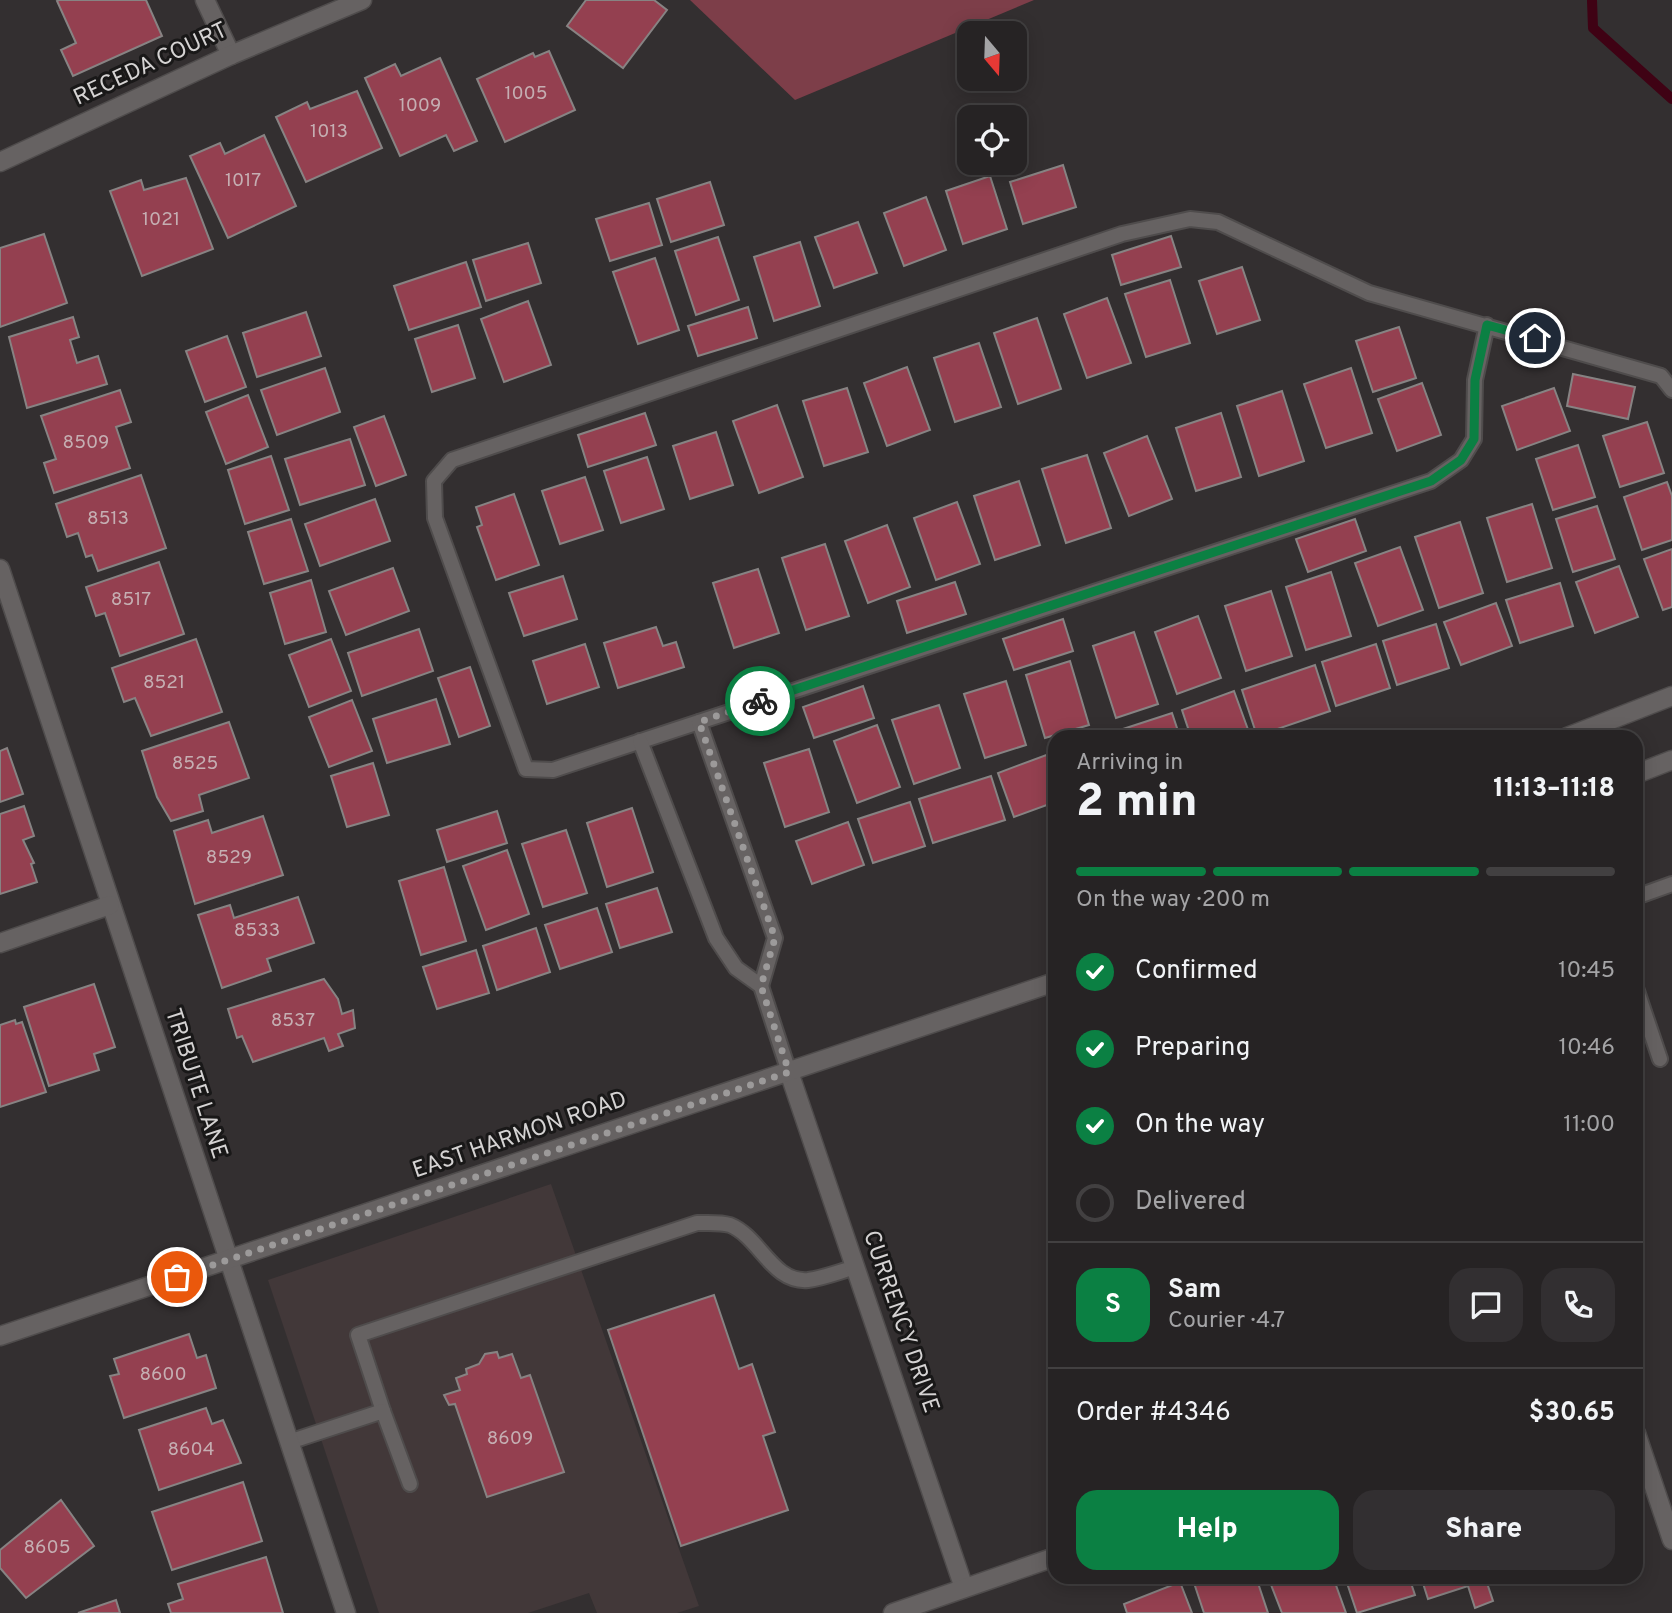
<!DOCTYPE html>
<html lang="en">
<head>
<meta charset="utf-8">
<style>
	body { margin:0; font-family:Overpass,sans-serif; background:#322f31; color:#f1f3f6; height:100vh; display:flex; flex-direction:column; font-size:26px; white-space:nowrap }
	* { box-sizing:border-box; margin:0 }
	p { font-size:23px; color:#a4a4a6 }
	.icon { flex:none; width:38px; height:38px; fill:none; stroke:currentColor; stroke-width:2; stroke-linecap:round; stroke-linejoin:round }
	.map { position:relative; flex:1; overflow:hidden }
	.details { position:absolute; left:1048px; top:730px; width:595px; height:854px; display:flex; flex-direction:column; background:#262324; border-radius:21px; box-shadow:0 4px 18px #0003,0 0 0 2px #424041 }
	.details>* { flex:none }
	.needle { width:46px; rotate:161deg }
	.fabs { position:absolute; left:957px; top:21px; display:grid; gap:14px }
	.fabs a { display:grid; place-items:center; width:70px; height:70px; border-radius:14px; background:#262324; box-shadow:0 4px 18px #0003,0 0 0 2px #424041; font-size:35px }
	.pin { position:absolute; display:grid; place-items:center; width:60px; height:60px; color:#fff; margin:-30px; border:4px solid #fff; border-radius:50%; box-shadow:0 2px 7px #0007 }
	.courier { position:absolute; display:grid; place-items:center; width:70px; height:70px; margin:-35px; border:5px solid #0b8043; border-radius:50%; background:#fff; color:#222; box-shadow:0 2px 9px #0007 }
	.summary em { font-style:normal; font-weight:800 }
	.summary div { display:flex; flex-direction:column-reverse }
	.summary { display:flex; align-items:center; justify-content:space-between; height:119px; padding:0 28px }
	h1 { font-size:46px; font-weight:800; line-height:52px }
	.bar { display:grid; grid-template-columns:repeat(4,1fr); gap:10px 7px; align-content:center; height:84px; padding:0 28px }
	.bar i { height:9px; border-radius:5px; background:#424041 }
	.bar .current { background:#0b8043 }
	.bar p { grid-column:span 4 }
	.line { display:flex; align-items:center; gap:18px; padding:0 28px; border-top:2px solid #424041 }
	.line div { flex:1 }
	.round { display:grid; place-items:center; flex:none; width:74px; height:74px; border-radius:21px; background:#322f31 }
	ol { padding:0 28px; list-style:none }
	li { display:flex; align-items:center; gap:21px; height:77px }
	li p { margin-inline-start:auto }
	li .icon { padding:7px; border-radius:50%; background:#0b8043; color:#fff; stroke-width:4 }
	li:last-child { color:#a4a4a6 }
	li i { width:38px; height:38px; border:4px solid #424041; border-radius:50% }
	.primary-button { display:flex; gap:14px; margin-top:auto; padding:14px 28px }
	.primary-button a { flex:1; height:80px; border-radius:21px; background:#0b8043; color:#fff; font-size:28px; font-weight:800; line-height:80px; text-align:center }
	.primary-button a+a { background:#322f31; color:#f1f3f6 }
	.map>svg:first-child { display:block }
	.built { fill:#423839 }
	.green { fill:#7d3e49 }
	.lines { fill:none; stroke-linecap:round; stroke-linejoin:round }
	.stream { stroke:#3f0214; stroke-width:10 }
	.building { fill:#944050; stroke:#878383; stroke-width:2 }
	.lane-casing { stroke:#4f4c4c; stroke-width:18 }
	.street-casing { stroke:#4f4c4c; stroke-width:21 }
	.secondary-casing { stroke:#4f4c4c; stroke-width:21 }
	.lane { stroke:#666262; stroke-width:14 }
	.street { stroke:#666262; stroke-width:18 }
	.secondary { stroke:#666262; stroke-width:18 }
	.done { stroke:#9c9a9a; stroke-width:7; stroke-dasharray:0 12.6 }
	.route { stroke:#0b8043; stroke-width:9 }
	.labels { text-anchor:middle; dominant-baseline:central; stroke-width:6; stroke-linejoin:round; paint-order:stroke }
	.number-label { font-size:19px; fill:#c5aeb2 }
	.street-label { font-size:23px; fill:#d5d3d3; stroke:#191818 }
</style>
</head>
<body>
<div class="map">
<svg width="1672" height="1613" viewBox="0 0 1672 1613">
	<rect width="100%" height="100%" fill="#332f30"/>
	<!-- built -->
	<path class="built" d="M551,1184l148,422 -22,7h-80l-8,-20 -61,20h-149l-111,-333z"/>
	<!-- green -->
	<path class="green" d="M690,0h344l-239,100z"/>
	<g class="lines">
		<!-- stream -->
		<path class="stream" d="M1592,0l1,28 79,71"/>
	</g>
	<!-- building -->
	<g class="building">
		<path d="M59,0h87l16,36 -89,40 -12,-26 15,-7 -19,-42z"/>
		<path d="M586,0h68l13,10 -44,58 -56,-42z"/>
		<path d="M549,51l26,59 -70,32 -28,-63 56,-26 2,4z"/>
		<path d="M440,58l37,83 -23,10 -8,-16 -46,21 -35,-78 30,-14 6,12z"/>
		<path d="M357,91l25,57 -76,34 -30,-65 31,-15 3,7z"/>
		<path d="M264,135l32,71 -68,32 -38,-82 30,-13 5,11z"/>
		<path d="M1063,165l13,42 -53,17 -13,-42z"/>
		<path d="M990,176l17,53 -44,15 -17,-53z"/>
		<path d="M186,178l27,71 -71,27 -32,-85 31,-11 3,10z"/>
		<path d="M710,182l14,43 -53,17 -14,-43z"/>
		<path d="M926,197l20,53 -42,16 -20,-53z"/>
		<path d="M649,203l13,42 -52,16 -14,-42z"/>
		<path d="M858,222l19,51 -43,15 -19,-51z"/>
		<path d="M44,234l23,69 -67,24v-79z"/>
		<path d="M1171,236l10,31 -60,18 -9,-30z"/>
		<path d="M718,237l21,63 -43,15 -21,-64z"/>
		<path d="M800,242l20,64 -46,15 -20,-64z"/>
		<path d="M528,243l13,40 -55,18 -13,-41z"/>
		<path d="M655,258l24,72 -41,14 -25,-72z"/>
		<path d="M466,262l15,45 -72,23 -15,-44z"/>
		<path d="M1242,267l18,53 -43,14 -18,-53z"/>
		<path d="M1170,280l20,63 -44,14 -21,-63z"/>
		<path d="M1107,298l24,65 -44,15 -23,-64z"/>
		<path d="M528,301l23,64 -47,17 -23,-63z"/>
		<path d="M748,307l9,31 -59,18 -10,-30z"/>
		<path d="M306,312l15,44 -64,21 -14,-44z"/>
		<path d="M73,317l6,20 -9,3 7,23 21,-7 9,28 -80,24 -18,-71z"/>
		<path d="M1037,318l24,71 -43,15 -24,-71z"/>
		<path d="M458,325l17,53 -43,14 -17,-53z"/>
		<path d="M1399,327l17,51 -43,14 -17,-51z"/>
		<path d="M227,336l19,51 -41,15 -19,-51z"/>
		<path d="M979,343l22,64 -46,15 -21,-64z"/>
		<path d="M907,367l23,63 -43,16 -23,-63z"/>
		<path d="M325,368l15,44 -63,23 -16,-45z"/>
		<path d="M1351,368l21,65 -46,15 -22,-64z"/>
		<path d="M1573,374l62,13 -7,32 -61,-13z"/>
		<path d="M1422,383l19,52 -44,16 -19,-52z"/>
		<path d="M847,388l21,64 -44,14 -21,-65z"/>
		<path d="M1554,388l16,43 -53,19 -15,-44z"/>
		<path d="M120,390l11,32 -15,5 14,41 -76,25 -10,-30 12,-4 -15,-43z"/>
		<path d="M1282,391l22,70 -45,15 -22,-70z"/>
		<path d="M248,395l20,52 -42,17 -20,-52z"/>
		<path d="M777,405l26,72 -44,16 -26,-72z"/>
		<path d="M645,413l11,32 -68,22 -10,-32z"/>
		<path d="M1221,413l20,64 -45,14 -20,-63z"/>
		<path d="M384,416l22,59 -30,11 -22,-59z"/>
		<path d="M1647,422l17,51 -44,14 -17,-51z"/>
		<path d="M716,432l17,53 -43,14 -17,-53z"/>
		<path d="M1147,436l25,63 -43,17 -25,-63z"/>
		<path d="M350,439l15,46 -65,20 -15,-46z"/>
		<path d="M1578,445l17,52 -42,13 -17,-51z"/>
		<path d="M1087,455l24,73 -45,15 -24,-74z"/>
		<path d="M271,456l18,54 -44,14 -17,-54z"/>
		<path d="M647,457l17,52 -43,14 -17,-52z"/>
		<path d="M141,475l25,73 -68,23 -6,-16 -6,2 -8,-24 -11,4 -11,-33z"/>
		<path d="M585,477l18,53 -43,14 -18,-53z"/>
		<path d="M1019,481l21,64 -45,15 -21,-64z"/>
		<path d="M1667,482l5,14v44l-30,10 -18,-53z"/>
		<path d="M514,494l25,71 -43,15 -19,-53 5,-2 -6,-18z"/>
		<path d="M375,499l15,42 -70,25 -15,-42z"/>
		<path d="M957,502l23,62 -44,16 -22,-62z"/>
		<path d="M1532,504l20,64 -45,14 -20,-64z"/>
		<path d="M1597,506l18,53 -42,13 -17,-53z"/>
		<path d="M291,519l17,52 -44,13 -16,-52z"/>
		<path d="M1355,519l11,32 -58,21 -12,-33z"/>
		<path d="M1460,522l23,71 -44,15 -24,-71z"/>
		<path d="M887,525l23,62 -42,16 -23,-62z"/>
		<path d="M825,544l24,72 -43,14 -24,-72z"/>
		<path d="M1400,547l23,63 -45,16 -23,-63z"/>
		<path d="M1672,549v58l-9,3 -19,-51z"/>
		<path d="M159,562l25,72 -64,22 -15,-43 -9,3 -10,-29z"/>
		<path d="M1619,566l19,51 -43,16 -19,-51z"/>
		<path d="M393,568l16,43 -63,24 -17,-44z"/>
		<path d="M758,569l21,64 -45,15 -21,-65z"/>
		<path d="M1331,572l20,64 -45,14 -20,-63z"/>
		<path d="M563,576l14,43 -53,17 -15,-43z"/>
		<path d="M311,580l15,52 -41,12 -15,-51z"/>
		<path d="M955,582l11,32 -59,19 -10,-32z"/>
		<path d="M1560,583l13,43 -53,17 -14,-43z"/>
		<path d="M1271,591l21,65 -46,15 -21,-65z"/>
		<path d="M1496,603l16,43 -51,19 -17,-43z"/>
		<path d="M1198,616l23,62 -44,16 -22,-62z"/>
		<path d="M1063,619l10,32 -59,19 -11,-31z"/>
		<path d="M1436,624l13,44 -52,17 -14,-44z"/>
		<path d="M656,627l7,19 13,-4 8,25 -66,21 -14,-45z"/>
		<path d="M419,629l14,42 -71,25 -14,-43z"/>
		<path d="M1134,632l24,72 -42,14 -23,-72z"/>
		<path d="M196,639l26,73 -71,24 -16,-38 -11,4 -12,-34z"/>
		<path d="M331,639l20,52 -42,16 -20,-52z"/>
		<path d="M585,644l14,43 -52,17 -14,-43z"/>
		<path d="M1376,644l14,44 -54,18 -14,-44z"/>
		<path d="M1070,661l19,64 -44,13 -19,-63z"/>
		<path d="M1315,665l15,46 -73,25 -15,-46z"/>
		<path d="M470,667l20,59 -31,11 -21,-59z"/>
		<path d="M1006,681l20,64 -41,13 -21,-64z"/>
		<path d="M863,686l11,32 -60,20 -11,-31z"/>
		<path d="M1234,691l16,44 -59,2 -9,-27z"/>
		<path d="M436,699l14,45 -63,19 -14,-44z"/>
		<path d="M352,700l20,51 -43,16 -20,-50z"/>
		<path d="M939,705l21,63 -46,16 -22,-64z"/>
		<path d="M1172,713l8,24h-58l-2,-7z"/>
		<path d="M229,722l20,56 -50,17 4,16 -32,10 -14,-24 -15,-46z"/>
		<path d="M877,725l23,62 -43,16 -23,-62z"/>
		<path d="M7,748l16,46 -23,8v-51z"/>
		<path d="M809,749l20,63 -44,15 -21,-64z"/>
		<path d="M1049,754l6,17v31l-41,15 -16,-44z"/>
		<path d="M373,763l16,52 -42,12 -16,-51z"/>
		<path d="M991,776l14,44 -72,23 -14,-44z"/>
		<path d="M910,802l15,44 -52,17 -15,-44z"/>
		<path d="M24,806l10,30 -11,4 11,23 -3,1 6,18 -37,12v-80z"/>
		<path d="M632,808l21,64 -46,15 -20,-64z"/>
		<path d="M497,811l10,32 -60,19 -10,-32z"/>
		<path d="M263,816l20,59 -88,29 -21,-73 34,-11 4,13z"/>
		<path d="M848,822l16,43 -52,19 -16,-43z"/>
		<path d="M566,830l21,63 -44,14 -21,-63z"/>
		<path d="M507,850l22,64 -43,16 -23,-64z"/>
		<path d="M444,867l22,74 -45,14 -22,-74z"/>
		<path d="M657,888l15,44 -52,16 -14,-44z"/>
		<path d="M298,897l16,46 -47,16 4,12 -49,17 -24,-73 32,-10 4,13z"/>
		<path d="M597,908l15,44 -52,17 -15,-44z"/>
		<path d="M536,928l14,44 -53,18 -14,-44z"/>
		<path d="M476,950l13,43 -52,16 -14,-42z"/>
		<path d="M324,979l14,20 4,15 11,-4 2,18 -17,6 5,12 -14,5 -5,-13 -71,24 -11,-26 -5,2 -9,-29z"/>
		<path d="M94,984l21,63 -21,7 5,16 -50,16 -25,-79z"/>
		<path d="M15,1020l1,4 6,-2 24,70 -46,15v-82z"/>
		<path d="M714,1295l25,74 13,-5 23,68 -12,4 25,74 -107,36 -73,-216z"/>
		<path d="M189,1334l8,24 9,-3 10,33 -92,30 -14,-42 9,-2 -5,-15z"/>
		<path d="M497,1352l2,6 13,-4 9,24 9,-3 34,97 -77,25 -32,-93 -6,1 -5,-10 16,-5 -4,-12 11,-4 -1,-5 13,-5 6,-10z"/>
		<path d="M206,1408l6,16 11,-4 18,43 -82,27 -20,-60z"/>
		<path d="M243,1482l19,59 -90,29 -20,-58z"/>
		<path d="M61,1500l33,46 -68,52 -26,-30v-18z"/>
		<path d="M266,1557l17,56h-112l-3,-9 15,-5 -5,-15z"/>
		<path d="M1212,1577h44l12,36h-64l-10,-30z"/>
		<path d="M1268,1577h65l13,36h-64z"/>
		<path d="M1345,1577h64l6,18 -58,18z"/>
		<path d="M1421,1577h64l8,24 -18,7 -7,-22 -40,13z"/>
		<path d="M1180,1582l12,31h-65l-3,-9z"/>
		<path d="M116,1600l4,13h-42z"/>
	</g>
	<g class="lines">
		<!-- lane casing -->
		<g class="lane-casing">
			<g id="lane">
				<path d="M1487,325l-12,55 -1,59 -13,21 -30,21 -878,289 -27,-1 -91,-251 -1,-37 18,-21 670,-226 68,-15 28,3 151,71 292,83 11,14"/>
				<path d="M699,722l76,216 -14,48"/>
				<path d="M640,741l76,197 20,30 25,18 28,86"/>
				<path d="M1636,897l36,-13"/>
				<path d="M1636,988l24,71"/>
				<path d="M383,1411l-25,-76 339,-112c11,0 23,-1 33,2 30,12 42,58 78,55 16,-2 33,-9 48,-13"/>
				<path d="M289,1442l94,-31 27,73"/>
			</g>
		</g>
		<!-- street casing -->
		<g class="street-casing">
			<g id="street">
				<path d="M205,0l26,55"/>
				<path d="M0,162l231,-107 131,-55"/>
				<path d="M0,569l346,1044"/>
				<path d="M0,943l110,-38"/>
				<path d="M789,1072l175,516"/>
				<path d="M1636,1433l36,107"/>
				<path d="M893,1613l162,-56"/>
			</g>
		</g>
		<!-- secondary casing -->
		<g class="secondary-casing">
			<g id="secondary">
				<path d="M1567,737l105,-41"/>
				<path d="M1636,774l36,-14"/>
				<path d="M0,1336l1055,-354"/>
			</g>
		</g>
		<!-- lane -->
		<use href="#lane" class="lane"/>
		<!-- street -->
		<use href="#street" class="street"/>
		<!-- secondary -->
		<use href="#secondary" class="secondary"/>
	</g>
	<g class="lines">
		<!-- done -->
		<path class="done" d="M177,1277l612,-205 -28,-86 14,-48 -76,-216 61,-21"/>
		<!-- route -->
		<path class="route" d="M760,701l671,-220 30,-21 13,-21 1,-59 12,-55 48,13"/>
	</g>
	<g class="labels">
		<!-- number labels -->
		<g class="number-label">
			<text x="526" y="94">1005</text>
			<text x="420" y="106">1009</text>
			<text x="329" y="132">1013</text>
			<text x="243" y="181">1017</text>
			<text x="161" y="220">1021</text>
			<text x="86" y="443">8509</text>
			<text x="108" y="519">8513</text>
			<text x="131" y="600">8517</text>
			<text x="164" y="683">8521</text>
			<text x="195" y="764">8525</text>
			<text x="229" y="858">8529</text>
			<text x="257" y="931">8533</text>
			<text x="293" y="1021">8537</text>
			<text x="163" y="1375">8600</text>
			<text x="510" y="1439">8609</text>
			<text x="191" y="1450">8604</text>
			<text x="47" y="1548">8605</text>
		</g>
		<!-- street labels -->
		<g class="street-label">
			<text transform="translate(151 65) rotate(-25)">RECEDA COURT</text>
			<text transform="translate(195 1084) rotate(72)">TRIBUTE LANE</text>
			<text transform="translate(520 1136) rotate(-19)">EAST HARMON ROAD</text>
			<text transform="translate(900 1322) rotate(71)">CURRENCY DRIVE</text>
		</g>
	</g>
</svg>
<div class="fabs">
<a><svg class="needle" viewBox="-14 -14 28 28"><path d="M0-13l5 13h-10z" fill="#e53935"/><path d="M0 13l5-13h-10z" fill="#a4a4a6"/></svg></a>
<a><svg class="icon" aria-label="locate" viewBox="0 0 24 24"><circle cx="12" cy="12" r="6"/><path d="M12 2v4M12 18v4M2 12h4M18 12h4"/></svg></a>
</div>
<div class="pin" style="left:177px;top:1277px;background:#ea580c"><svg class="icon" aria-label="bag" viewBox="0 0 24 24"><path d="M5 8h14l-1 12H6zM9 8a3 3 0 0 1 6 0"/></svg></div>
<div class="pin" style="left:1535px;top:338px;background:#1f2937"><svg class="icon" aria-label="home" viewBox="0 0 24 24"><path d="M3 11l9-7 9 7M6 9v11h12V9"/></svg></div>
<div class="courier" style="left:760px;top:701px"><svg class="icon" aria-label="bike" viewBox="0 0 24 24"><circle cx="6" cy="16" r="4"/><circle cx="18" cy="16" r="4"/><path d="M6 16l4-8h5l3 8M10 8l3 8H6M13 5h3"/></svg></div>
<section class="details">
<div class="summary"><div><h1>2 min</h1><p>Arriving in</p></div><em>11:13–11:18</em></div>
<div class="bar"><i class="current"></i><i class="current"></i><i class="current"></i><i></i><p>On the way · 200 m</p></div>
<ol>
<li><svg class="icon" aria-label="check" viewBox="0 0 24 24"><path d="M5 12l5 5 9-10"/></svg>Confirmed<p>10:45</p></li>
<li><svg class="icon" aria-label="check" viewBox="0 0 24 24"><path d="M5 12l5 5 9-10"/></svg>Preparing<p>10:46</p></li>
<li><svg class="icon" aria-label="check" viewBox="0 0 24 24"><path d="M5 12l5 5 9-10"/></svg>On the way<p>11:00</p></li>
<li><i></i>Delivered</li>
</ol>
<div class="line" style="height:126px"><b class="round" style="background:#0b8043;color:#fff">S</b><div><b>Sam</b><p>Courier · 4.7</p></div><a class="round"><svg class="icon" aria-label="chat" viewBox="0 0 24 24"><path d="M4 5h16v11H9l-5 4z"/></svg></a><a class="round"><svg class="icon" aria-label="phone" viewBox="0 0 24 24"><path d="M5 4h4l2 5-3 2q2 4 5 5l2-3 5 2v4C11 20 4 13 5 4z"/></svg></a></div>
<div class="line" style="height:91px"><div>Order #4346</div><b>$30.65</b></div>
<div class="primary-button"><a>Help</a><a>Share</a></div>
</section>
</div>
</body>
</html>
